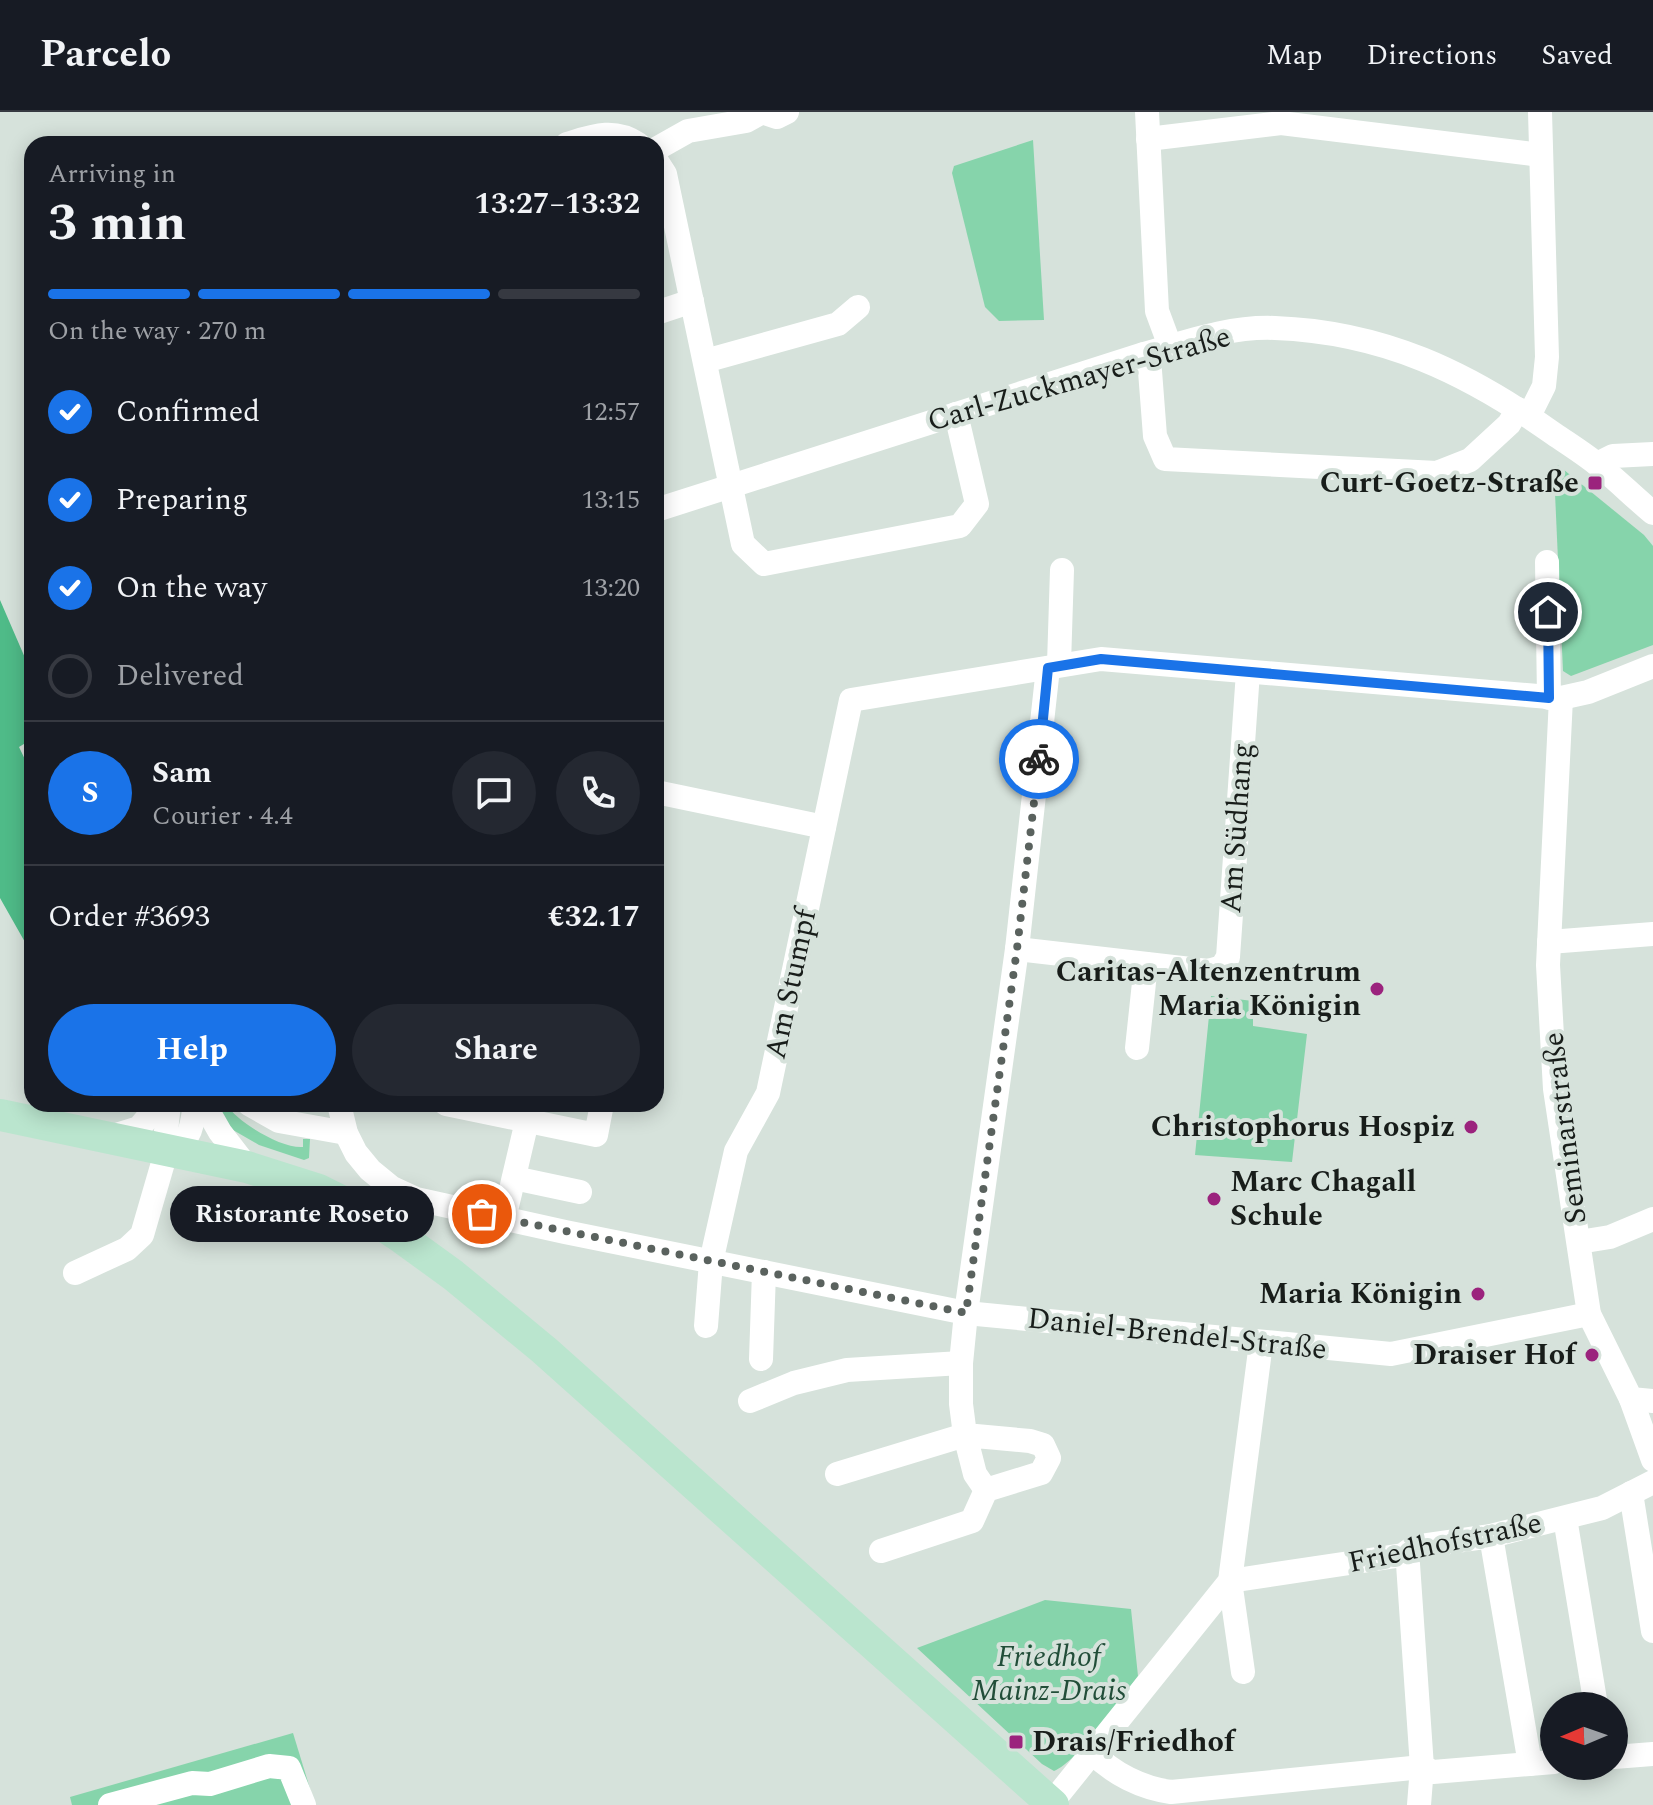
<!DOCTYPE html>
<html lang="en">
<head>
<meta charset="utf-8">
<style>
	body { margin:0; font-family:Spectral,serif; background:#242831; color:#f1f3f6; height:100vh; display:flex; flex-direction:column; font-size:30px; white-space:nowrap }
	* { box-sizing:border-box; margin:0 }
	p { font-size:26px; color:#9ea1a6 }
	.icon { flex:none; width:44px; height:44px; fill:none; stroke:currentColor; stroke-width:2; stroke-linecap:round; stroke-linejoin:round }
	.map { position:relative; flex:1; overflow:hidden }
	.side { position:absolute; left:24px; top:24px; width:640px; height:976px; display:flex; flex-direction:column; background:#171b24; border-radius:24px; box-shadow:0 4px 20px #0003 }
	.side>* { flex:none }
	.needle { width:52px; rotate:268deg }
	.fabs { position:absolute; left:1540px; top:1580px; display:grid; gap:16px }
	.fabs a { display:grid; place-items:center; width:88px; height:88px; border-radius:50%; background:#171b24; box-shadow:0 4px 20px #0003; font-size:40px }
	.pin { position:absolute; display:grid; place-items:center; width:68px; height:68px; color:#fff; margin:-34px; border:4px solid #fff; border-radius:50%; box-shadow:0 2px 8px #0007 }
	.courier { position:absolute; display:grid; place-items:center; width:80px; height:80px; margin:-40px; border:6px solid #1a73e8; border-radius:50%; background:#fff; color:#222; box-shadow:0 2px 10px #0007 }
	.bubble { position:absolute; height:56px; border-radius:28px; background:#171b24; box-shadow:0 4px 20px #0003; font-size:26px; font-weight:700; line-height:56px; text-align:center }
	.headline em { font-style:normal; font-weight:700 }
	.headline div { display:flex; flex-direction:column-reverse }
	.headline { display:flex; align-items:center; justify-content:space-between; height:136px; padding:0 24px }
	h1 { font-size:52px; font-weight:700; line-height:60px }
	.bar { display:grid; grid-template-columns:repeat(4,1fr); gap:12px 8px; align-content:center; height:96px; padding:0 24px }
	.bar i { height:10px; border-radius:6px; background:#363941 }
	.bar .on { background:#1a73e8 }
	.bar p { grid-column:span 4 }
	.line { display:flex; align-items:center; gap:20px; padding:0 24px; border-top:2px solid #363941 }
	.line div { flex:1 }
	.round { display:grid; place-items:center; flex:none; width:84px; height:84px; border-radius:42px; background:#242831 }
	ol { padding:0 24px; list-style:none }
	li { display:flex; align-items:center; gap:24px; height:88px }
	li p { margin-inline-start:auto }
	li .icon { padding:8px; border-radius:50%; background:#1a73e8; color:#fff; stroke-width:4 }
	li:last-child { color:#9ea1a6 }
	li i { width:44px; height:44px; border:4px solid #363941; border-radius:50% }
	.button { display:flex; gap:16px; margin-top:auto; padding:16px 24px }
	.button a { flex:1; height:92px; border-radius:48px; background:#1a73e8; color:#fff; font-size:32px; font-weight:700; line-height:92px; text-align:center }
	.button a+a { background:#242831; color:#f1f3f6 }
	header { display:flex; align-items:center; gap:48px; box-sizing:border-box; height:112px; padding:0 40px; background:#171b24; border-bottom:2px solid #363941 }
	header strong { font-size:38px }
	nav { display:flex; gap:44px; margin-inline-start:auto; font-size:28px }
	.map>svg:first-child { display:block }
	.green { fill:#86d4ab }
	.forest { fill:#4fbb88 }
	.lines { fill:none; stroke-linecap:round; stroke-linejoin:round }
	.minor { stroke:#fff; stroke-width:24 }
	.major { stroke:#bae5ce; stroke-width:32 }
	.done { stroke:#5a625e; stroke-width:8; stroke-dasharray:0 14.4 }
	.route { stroke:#1a73e8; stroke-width:10 }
	.poi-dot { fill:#9b237d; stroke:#d6e2db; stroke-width:3 }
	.labels { text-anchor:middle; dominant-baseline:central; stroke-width:8; stroke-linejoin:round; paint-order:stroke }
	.street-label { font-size:30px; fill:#181d1a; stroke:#d6e2db }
	.poi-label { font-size:30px; font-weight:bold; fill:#181d1a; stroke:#d6e2db; text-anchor:end }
	.park-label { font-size:30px; font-style:italic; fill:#224e39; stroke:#d6e2db }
</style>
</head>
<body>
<header>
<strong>Parcelo</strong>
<nav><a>Map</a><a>Directions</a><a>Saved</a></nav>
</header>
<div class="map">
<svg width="1653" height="1693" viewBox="0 0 1653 1693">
	<rect width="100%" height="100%" fill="#d6e2db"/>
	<!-- green -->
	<g class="green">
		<path d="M1033,28l11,180 -45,1 -14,-14 -33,-134 2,-7z"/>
		<path d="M1558,353l86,70 9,11v99l-82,31 -8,-5 -9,-200z"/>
		<path d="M1211,884l42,5v25l54,8 -15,128 -97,-7z"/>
		<path d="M212,992h14c11,18 56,45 77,43v-8h7l-1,19 -5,2 -45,-15 -26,-15z"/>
		<path d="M1045,1488l86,9 7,67c-18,23 -59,85 -84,95l-12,-7 -125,-116z"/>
		<path d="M293,1621l22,72h-243l-2,-8z"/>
	</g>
	<!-- forest -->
	<path class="forest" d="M0,488l32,74v65l-13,8 13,27v175l-2,2 -30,-53z"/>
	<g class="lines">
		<!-- minor -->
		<g class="minor">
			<path d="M762,0l15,5 10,-5"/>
			<path d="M1147,0l10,199 13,35"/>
			<path d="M1148,27l133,-16 260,32"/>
			<path d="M567,32c26,-8 47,-16 71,0"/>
			<path d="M656,37l32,-18 58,-10 16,-9"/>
			<path d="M656,48l9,14 78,370 21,20 196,-38 17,-22 -21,-90"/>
			<path d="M656,201l36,-12"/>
			<path d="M1144,242l6,17 5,65 10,23 272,14 33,-13 39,-36 9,-15"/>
			<path d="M705,249l133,-37 20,-17"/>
			<path d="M1529,304l15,-30 3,-29 -7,-245"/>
			<path d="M1597,352l16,-8 40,-2"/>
			<path d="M656,398l488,-156c42,-12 87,-28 131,-26 108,4 192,44 279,106 16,11 34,22 49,35 17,14 33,30 50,44"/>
			<path d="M1547,450l2,136"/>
			<path d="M1059,552l3,-94"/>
			<path d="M1561,586l-13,267 7,124 34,225 42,85 22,2"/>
			<path d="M656,680l168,35"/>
			<path d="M1549,830l104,-8"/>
			<path d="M1017,837l191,22 14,-4 6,-10 20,-285"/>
			<path d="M1137,936l9,-84"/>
			<path d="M204,992l16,28 27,35"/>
			<path d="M249,992l30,17 67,12"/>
			<path d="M339,992l7,29 10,20 14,17 22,18 24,11 149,33 401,81 425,41 198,-40"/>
			<path d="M446,992l150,31 6,-31"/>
			<path d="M110,1025l29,-9 20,-24"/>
			<path d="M167,1037c26,-9 24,-21 28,-45"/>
			<path d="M514,1066l66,14"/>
			<path d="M504,1107l23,-98"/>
			<path d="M1579,1130l31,-5 43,-18"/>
			<path d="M75,1161l52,-24 15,-14 25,-86 -1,-18 3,-27"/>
			<path d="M706,1214l5,-64 25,-111 32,-58 83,-393 250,-41 460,39 27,-6 65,-26"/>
			<path d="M761,1247l3,-87"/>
			<path d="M1631,1287l22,61"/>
			<path d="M750,1289l44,-18 53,-13 114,-7"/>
			<path d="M837,1362l128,-39 65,6 13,4 6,13 -8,15 -55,17 -11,-16 -10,-39 -4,-31v-41l5,-50 51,-364 31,-281"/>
			<path d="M1631,1381l22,138"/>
			<path d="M1565,1406l31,188"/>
			<path d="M1491,1424l39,228"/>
			<path d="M881,1439l91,-30 14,-31"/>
			<path d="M1403,1443l5,9 14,203 -3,38"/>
			<path d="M1243,1560l-13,-91 173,-26 11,-8 77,-11 111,-28 51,-26"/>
			<path d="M1092,1640c21,22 50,36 79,40l251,-25 11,5 121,-10"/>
			<path d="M1614,1645l39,-3"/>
			<path d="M110,1693l82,-22 18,1 59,-18 20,2 15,37"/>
			<path d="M1050,1693l180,-224 31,-238"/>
		</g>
		<!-- major -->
		<path class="major" d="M0,1003l247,52 72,23 42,21 41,27 51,37 91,75 509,455"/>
	</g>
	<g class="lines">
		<!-- done -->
		<path class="done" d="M482,1102l484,99 51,-364 22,-190"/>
		<!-- route -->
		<path class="route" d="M1039,647l9,-91 53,-9 448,39 -1,-86"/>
	</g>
	<!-- markers -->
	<g class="poi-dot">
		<rect x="1587" y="363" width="16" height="16" rx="4"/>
		<circle cx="1377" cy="877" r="8"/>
		<circle cx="1471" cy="1015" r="8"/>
		<circle cx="1214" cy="1087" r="8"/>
		<circle cx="1478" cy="1182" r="8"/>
		<circle cx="1592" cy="1243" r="8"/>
		<rect x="1008" y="1622" width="16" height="16" rx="4"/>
	</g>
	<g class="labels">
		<!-- street labels -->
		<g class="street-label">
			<text transform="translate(1079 267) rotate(-16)">Carl-Zuckmayer-Straße</text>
			<text transform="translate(1237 716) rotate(-86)">Am Südhang</text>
			<text transform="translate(791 872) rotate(-78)">Am Stumpf</text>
			<text transform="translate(1565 1016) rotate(-97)">Seminarstraße</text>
			<text transform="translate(1177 1222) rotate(6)">Daniel-Brendel-Straße</text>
			<text transform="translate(1445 1431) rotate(-12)">Friedhofstraße</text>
		</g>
		<!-- poi labels -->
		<g class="poi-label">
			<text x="1579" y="371">Curt-Goetz-Straße</text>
			<text x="1361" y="860">Caritas-Altenzentrum<tspan x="1361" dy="34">Maria Königin</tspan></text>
			<text x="1455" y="1015">Christophorus Hospiz</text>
			<text x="1230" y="1070" text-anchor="start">Marc Chagall<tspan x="1230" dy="34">Schule</tspan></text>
			<text x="1462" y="1182">Maria Königin</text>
			<text x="1576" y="1243">Draiser Hof</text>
			<text x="1032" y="1630" text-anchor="start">Drais/Friedhof</text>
		</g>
		<!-- park labels -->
		<g class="park-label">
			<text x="1049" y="1545">Friedhof<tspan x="1049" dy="34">Mainz-Drais</tspan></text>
		</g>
	</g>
</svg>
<div class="fabs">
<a><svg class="needle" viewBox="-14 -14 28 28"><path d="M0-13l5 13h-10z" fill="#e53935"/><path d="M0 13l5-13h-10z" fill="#9ea1a6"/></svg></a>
</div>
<div class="pin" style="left:482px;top:1102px;background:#ea580c"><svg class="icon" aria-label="bag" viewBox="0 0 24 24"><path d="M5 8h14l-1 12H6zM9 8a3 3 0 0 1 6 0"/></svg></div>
<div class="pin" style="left:1548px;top:500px;background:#1f2937"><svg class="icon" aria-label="home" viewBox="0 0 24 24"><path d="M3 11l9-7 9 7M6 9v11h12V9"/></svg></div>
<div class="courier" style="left:1039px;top:647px"><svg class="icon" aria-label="bike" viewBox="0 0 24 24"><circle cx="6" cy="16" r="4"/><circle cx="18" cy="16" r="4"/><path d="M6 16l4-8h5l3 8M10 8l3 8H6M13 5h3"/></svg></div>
<div class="bubble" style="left:170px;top:1074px;width:264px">Ristorante Roseto</div>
<section class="side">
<div class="headline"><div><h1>3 min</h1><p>Arriving in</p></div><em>13:27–13:32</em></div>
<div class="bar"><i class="on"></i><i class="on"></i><i class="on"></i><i></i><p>On the way · 270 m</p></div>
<ol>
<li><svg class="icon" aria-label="check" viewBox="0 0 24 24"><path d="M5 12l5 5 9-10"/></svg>Confirmed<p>12:57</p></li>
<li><svg class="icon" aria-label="check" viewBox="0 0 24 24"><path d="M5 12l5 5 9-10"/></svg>Preparing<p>13:15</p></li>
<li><svg class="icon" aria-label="check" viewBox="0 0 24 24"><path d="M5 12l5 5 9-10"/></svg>On the way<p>13:20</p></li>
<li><i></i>Delivered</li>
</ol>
<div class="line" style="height:144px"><b class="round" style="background:#1a73e8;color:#fff">S</b><div><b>Sam</b><p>Courier · 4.4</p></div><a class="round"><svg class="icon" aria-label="chat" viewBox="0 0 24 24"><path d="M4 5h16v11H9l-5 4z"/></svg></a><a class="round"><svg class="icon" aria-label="phone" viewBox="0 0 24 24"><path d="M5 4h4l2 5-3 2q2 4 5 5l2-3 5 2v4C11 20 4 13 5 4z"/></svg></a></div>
<div class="line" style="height:104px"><div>Order #3693</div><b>€32.17</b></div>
<div class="button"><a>Help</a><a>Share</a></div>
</section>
</div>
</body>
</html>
